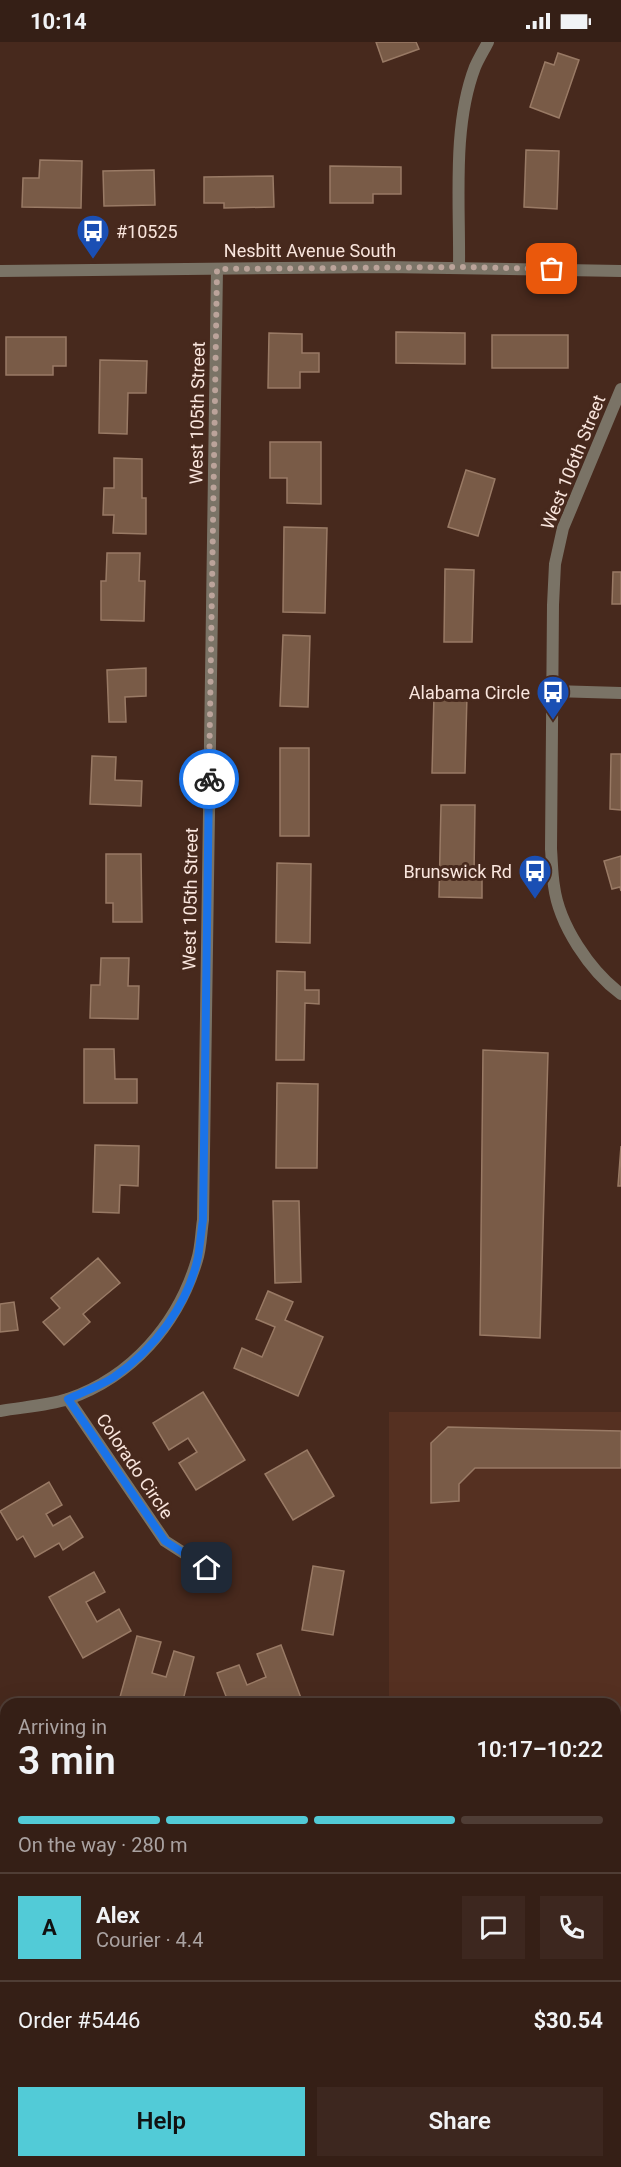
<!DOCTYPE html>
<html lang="en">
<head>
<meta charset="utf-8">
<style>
	body { margin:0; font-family:Roboto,sans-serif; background:#3d271f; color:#f1f3f6; height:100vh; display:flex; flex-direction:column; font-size:22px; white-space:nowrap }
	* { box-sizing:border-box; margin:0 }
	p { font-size:20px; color:#aaa2a1 }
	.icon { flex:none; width:33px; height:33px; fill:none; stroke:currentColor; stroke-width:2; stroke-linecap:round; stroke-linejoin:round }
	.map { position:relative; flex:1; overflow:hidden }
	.sheet { position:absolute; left:0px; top:1656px; width:621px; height:470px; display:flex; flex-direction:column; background:#351f16; border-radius:18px 18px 0 0; box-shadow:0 6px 24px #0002,0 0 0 2px #4f3d35 }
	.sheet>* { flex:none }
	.pin { position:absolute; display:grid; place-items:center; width:51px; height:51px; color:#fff; margin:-26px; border-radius:12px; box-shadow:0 3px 9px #0006 }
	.courier { position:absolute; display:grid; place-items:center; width:60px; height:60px; margin:-30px; border:4px solid #1a73e8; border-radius:50%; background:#fff; color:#222; box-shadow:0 2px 8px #0007 }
	.head em { font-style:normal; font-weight:600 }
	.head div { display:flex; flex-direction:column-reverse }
	.head { display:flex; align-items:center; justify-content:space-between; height:102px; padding:0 18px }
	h1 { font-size:39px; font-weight:600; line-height:45px }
	.bar { display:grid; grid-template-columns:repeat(4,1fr); gap:9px 6px; align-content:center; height:72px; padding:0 18px }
	.bar i { height:8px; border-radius:4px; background:#4f3d35 }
	.bar .active { background:#52cbd7 }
	.bar p { grid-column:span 4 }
	.line { display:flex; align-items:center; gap:15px; padding:0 18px; border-top:2px solid #4f3d35 }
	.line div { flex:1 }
	.round { display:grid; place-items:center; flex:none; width:63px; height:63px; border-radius:0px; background:#3d271f }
	.action { display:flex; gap:12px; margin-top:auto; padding:12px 18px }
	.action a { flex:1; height:69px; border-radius:0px; background:#52cbd7; color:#111; font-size:24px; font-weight:600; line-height:69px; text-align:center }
	.action a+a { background:#3d271f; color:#f1f3f6 }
	.status { display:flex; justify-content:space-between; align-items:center; height:42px; padding:0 30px; background:#351f16; direction:ltr }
	.status svg { height:16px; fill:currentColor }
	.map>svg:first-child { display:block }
	.built { fill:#553021 }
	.building { fill:#795b47; stroke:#997a65; stroke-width:1.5 }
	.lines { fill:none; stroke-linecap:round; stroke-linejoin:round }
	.minor { stroke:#7a7366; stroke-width:12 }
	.tertiary { stroke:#7a7366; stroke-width:12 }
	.rail { stroke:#b8a197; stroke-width:4.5 }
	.done { stroke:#bba39a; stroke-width:6; stroke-dasharray:0 10.8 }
	.route { stroke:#1a73e8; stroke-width:8 }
	.labels { text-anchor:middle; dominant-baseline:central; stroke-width:6; stroke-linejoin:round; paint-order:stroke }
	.poi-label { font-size:18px; fill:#f9e5dd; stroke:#47291d; text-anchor:end }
	.street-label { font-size:18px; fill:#f9e5dd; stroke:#47291d }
</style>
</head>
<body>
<div class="status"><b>10:14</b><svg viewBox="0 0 49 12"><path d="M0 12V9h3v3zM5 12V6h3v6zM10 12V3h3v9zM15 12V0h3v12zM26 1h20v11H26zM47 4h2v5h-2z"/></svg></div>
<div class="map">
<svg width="621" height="2125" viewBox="0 0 621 2125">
	<rect width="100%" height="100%" fill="#47291d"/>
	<!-- built -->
	<path class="built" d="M389,1370h232v755h-621v-342l6,1v336h609v-458h-226z"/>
	<!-- building -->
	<g class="building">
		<path d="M376,0h40l3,7 -36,13z"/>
		<path d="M558,11l21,7 -20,58 -29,-11 15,-45 9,3z"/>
		<path d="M526,108l33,1 -2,58 -33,-2z"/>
		<path d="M40,118l42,1 -1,47 -59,-1 1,-29h16z"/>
		<path d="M330,124l71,1v27h-28v9h-43z"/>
		<path d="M154,128l1,35 -51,1 -1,-35z"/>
		<path d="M273,134l1,31 -50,1v-5h-20v-26z"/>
		<path d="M396,290l69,1v31l-69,-1z"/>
		<path d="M269,291l33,1v19h17v19h-19v16h-32z"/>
		<rect x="492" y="293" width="76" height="33"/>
		<path d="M6,295h60v29h-13v9h-47z"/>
		<path d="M100,318l47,1 -1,32h-18l-1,41 -28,-1z"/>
		<path d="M270,400h51v62l-34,-1v-25h-17z"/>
		<path d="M114,416l28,1v39h4v36l-33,-1 1,-18h-11l1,-27h10z"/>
		<path d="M466,428l29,9 -17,57 -30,-9z"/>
		<path d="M284,485l43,1 -2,85 -42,-1z"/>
		<path d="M107,511h33l-1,28h6l-1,40 -43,-1v-39h5z"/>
		<path d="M445,527l29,1 -2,72h-28z"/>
		<path d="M613,530h8v32h-9z"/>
		<path d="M283,593l27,1 -2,71 -28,-1z"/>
		<path d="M146,626v28l-21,1 1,25h-17l-2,-52z"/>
		<path d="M434,653h33l-2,78h-33z"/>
		<rect x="280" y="706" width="29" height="88"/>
		<path d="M611,712h10v56l-11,-1z"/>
		<path d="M92,714l24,1 -1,23 27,1 -1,25 -51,-2z"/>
		<path d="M441,763h34l-1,71h8v22l-43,-1z"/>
		<path d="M106,812h35l1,68h-29v-19h-7z"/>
		<path d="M621,814v35l-1,-4 -8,2 -8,-28z"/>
		<path d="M277,821l34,1 -1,79 -34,-1z"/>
		<path d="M101,916h28l-1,28h11l-1,33 -48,-1 1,-33h9z"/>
		<path d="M277,929l28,1v18h14v14l-14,-1 -1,57h-28z"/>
		<path d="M84,1007h30l1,30h22v24h-53z"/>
		<path d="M483,1008l65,3 -8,285 -60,-3z"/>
		<path d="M277,1041l41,1 -1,84h-41z"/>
		<path d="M95,1103l44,1 -1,40 -18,-1 -1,28 -26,-1z"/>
		<path d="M621,1104v40h-3z"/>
		<path d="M273,1159h26l2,81 -26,1z"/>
		<path d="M98,1216l22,25 -37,31 7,8 -26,23 -21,-23 17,-14 -9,-10z"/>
		<path d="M268,1249l25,11 -8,18 38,17 -25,59 -64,-28 8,-20 20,9 13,-30 -19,-8z"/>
		<path d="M14,1260l4,28 -18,2v-28z"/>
		<path d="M203,1350l42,68 -49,30 -17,-27 18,-11 -9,-14 -19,12 -16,-27z"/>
		<path d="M448,1385l173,4v37h-146l-16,16v17l-28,2v-60z"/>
		<path d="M307,1408l27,46 -41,24 -28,-46z"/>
		<path d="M49,1440l13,23 -16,9 7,12 17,-10 13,21 -20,13 -4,-7 -24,14 -12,-21 -6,4 -17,-29z"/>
		<path d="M313,1524l31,5 -11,64 -31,-5z"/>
		<path d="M94,1530l11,20 -19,10 11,20 22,-13 12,22 -48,27 -34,-61z"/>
		<path d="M137,1594l24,6 -9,31 14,4 8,-26 20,6 -12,47h-38l-24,-7z"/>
		<path d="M281,1603l20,53 -16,6h-56l-12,-31 22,-8 8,20 19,-8 -9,-23z"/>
		<path d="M615,1975l6,1v149h-120v-5h114z"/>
	</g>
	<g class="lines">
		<!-- minor -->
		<g class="minor">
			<path d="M459,225c1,-64 -7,-140 16,-200 4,-9 9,-17 13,-25"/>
			<path d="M621,347l-58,139 -8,36 -2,41 -2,244c1,13 1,25 3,37 5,39 36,85 67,108"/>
			<path d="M553,649l68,2"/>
			<path d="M68,1357l97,142 42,27"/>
			<path d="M0,1369c22,-4 46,-5 68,-12 64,-22 110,-75 129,-139 4,-12 4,-27 6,-40l14,-951"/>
		</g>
		<!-- tertiary -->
		<path class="tertiary" d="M0,229l387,-4 234,4"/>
		<!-- rail -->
		<g class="rail">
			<path d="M0,1793l6,2"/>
			<path d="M615,1917l6,1"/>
		</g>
	</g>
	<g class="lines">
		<!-- done -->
		<path class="done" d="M209,737l8,-510 242,-2 93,2"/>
		<!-- route -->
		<path class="route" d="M207,1526l-42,-27 -97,-142c15,-7 32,-13 46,-22 40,-28 74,-72 84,-120 2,-12 3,-25 5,-37l6,-441"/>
	</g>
	<!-- icons -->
	<defs>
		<g id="bus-pin" transform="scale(1.725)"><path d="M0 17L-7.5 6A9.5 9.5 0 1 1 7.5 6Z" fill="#1a4fb4" stroke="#47291d"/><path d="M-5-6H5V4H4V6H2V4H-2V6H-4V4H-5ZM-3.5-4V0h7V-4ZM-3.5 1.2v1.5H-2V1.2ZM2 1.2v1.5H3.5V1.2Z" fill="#fff"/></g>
	</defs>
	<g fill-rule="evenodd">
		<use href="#bus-pin" x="93" y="189"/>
		<use href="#bus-pin" x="553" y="650"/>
		<use href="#bus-pin" x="535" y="829"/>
	</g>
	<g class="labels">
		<!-- poi labels -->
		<g class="poi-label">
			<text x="116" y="189" text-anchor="start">#10525</text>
			<text x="530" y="650">Alabama Circle</text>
			<text x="512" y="829">Brunswick Rd</text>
		</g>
		<!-- street labels -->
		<g class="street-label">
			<text x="310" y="208">Nesbitt Avenue South</text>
			<text transform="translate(197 371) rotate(-89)">West 105th Street</text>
			<text transform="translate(573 420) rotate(-68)">West 106th Street</text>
			<text transform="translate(190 857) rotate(-89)">West 105th Street</text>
			<text transform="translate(135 1424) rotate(56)">Colorado Circle</text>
		</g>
	</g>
</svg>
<div class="pin" style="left:552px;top:227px;background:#ea580c"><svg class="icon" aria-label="bag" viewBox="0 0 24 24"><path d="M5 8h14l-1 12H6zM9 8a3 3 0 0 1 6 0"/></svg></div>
<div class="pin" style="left:207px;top:1526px;background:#1f2937"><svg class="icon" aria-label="home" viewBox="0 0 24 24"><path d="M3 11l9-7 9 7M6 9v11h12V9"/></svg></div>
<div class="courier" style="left:209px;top:737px"><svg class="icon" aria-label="bike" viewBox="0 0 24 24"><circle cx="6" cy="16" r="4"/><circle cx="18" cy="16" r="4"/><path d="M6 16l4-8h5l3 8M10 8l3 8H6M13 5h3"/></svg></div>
<section class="sheet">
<div class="head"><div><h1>3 min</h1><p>Arriving in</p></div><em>10:17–10:22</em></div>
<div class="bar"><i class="active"></i><i class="active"></i><i class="active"></i><i></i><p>On the way · 280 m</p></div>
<div class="line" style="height:108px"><b class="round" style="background:#52cbd7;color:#111">A</b><div><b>Alex</b><p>Courier · 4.4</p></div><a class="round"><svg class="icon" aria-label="chat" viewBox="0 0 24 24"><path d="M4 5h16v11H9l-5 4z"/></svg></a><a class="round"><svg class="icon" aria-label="phone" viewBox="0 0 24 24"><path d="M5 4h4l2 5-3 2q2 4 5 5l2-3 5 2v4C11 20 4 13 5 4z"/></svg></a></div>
<div class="line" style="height:78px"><div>Order #5446</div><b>$30.54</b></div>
<div class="action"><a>Help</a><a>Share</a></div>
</section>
</div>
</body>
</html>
